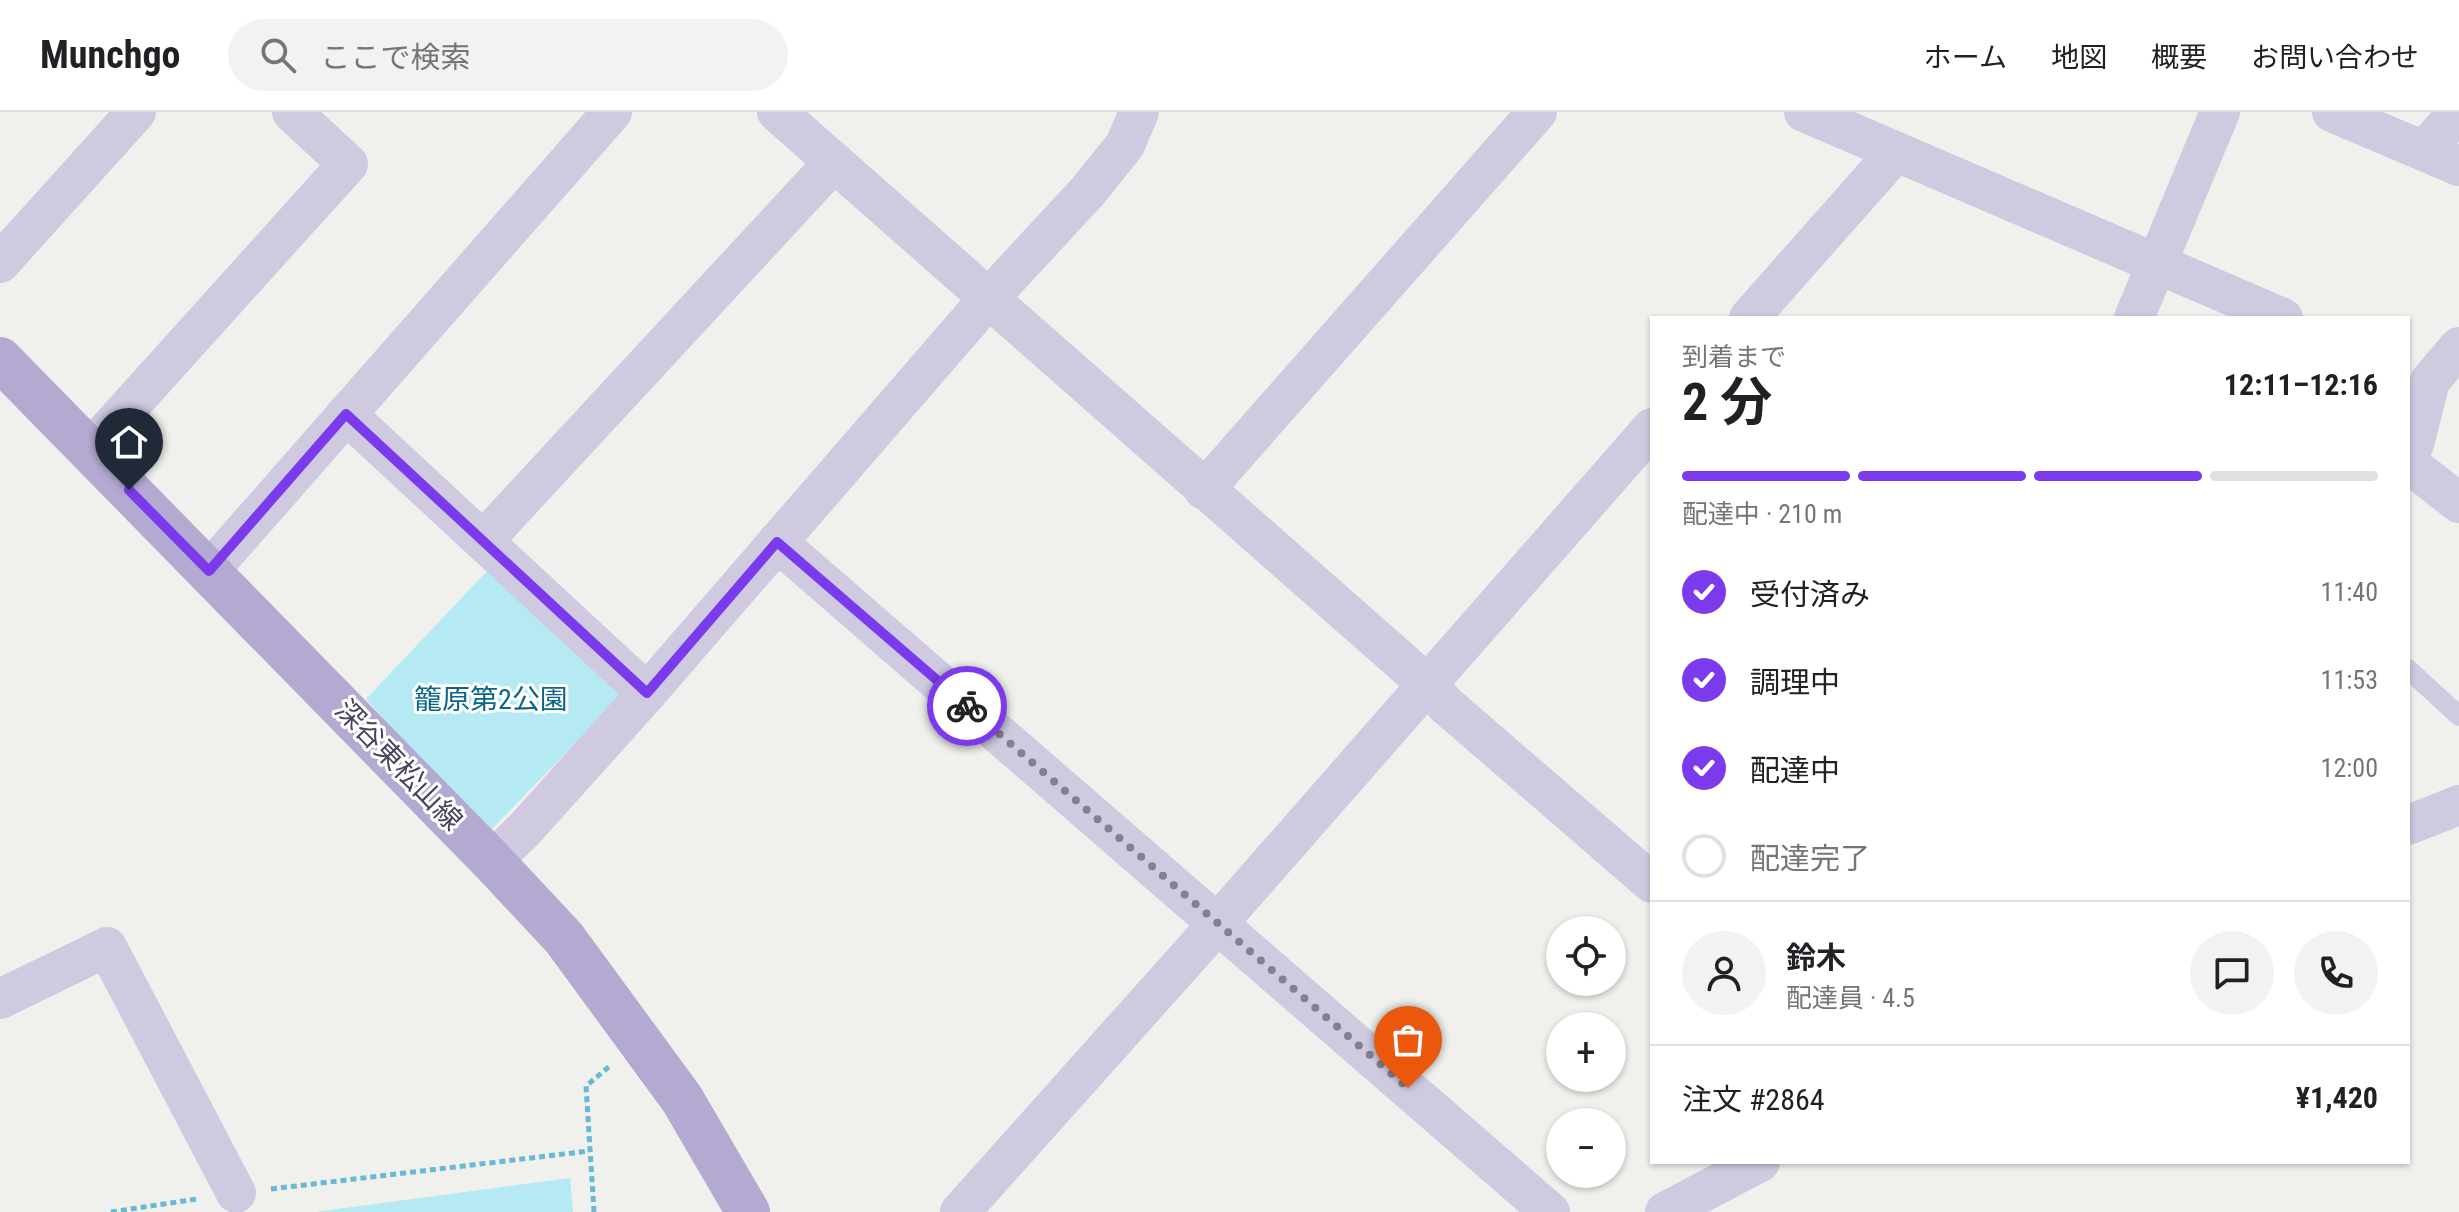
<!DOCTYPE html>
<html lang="ja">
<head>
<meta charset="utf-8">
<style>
	body { margin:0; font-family:"Roboto Condensed","Noto Sans JP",sans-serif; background:#f2f2f2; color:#202124; height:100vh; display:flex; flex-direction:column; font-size:30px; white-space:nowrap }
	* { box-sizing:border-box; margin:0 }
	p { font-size:26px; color:#757577 }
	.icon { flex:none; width:44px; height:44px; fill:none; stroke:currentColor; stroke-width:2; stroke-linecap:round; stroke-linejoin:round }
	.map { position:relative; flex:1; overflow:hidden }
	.drawer { position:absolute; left:1650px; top:204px; width:760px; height:848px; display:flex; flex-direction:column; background:#fff; border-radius:0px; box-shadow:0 2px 6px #0004 }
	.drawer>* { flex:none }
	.buttons { position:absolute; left:1546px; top:804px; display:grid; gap:16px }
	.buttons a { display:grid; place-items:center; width:80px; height:80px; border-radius:50%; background:#fff; box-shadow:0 2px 6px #0004; font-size:40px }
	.pin { position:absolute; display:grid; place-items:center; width:68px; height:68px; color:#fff; margin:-82px -34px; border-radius:50% 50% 50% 0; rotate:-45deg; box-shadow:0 0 8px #0007 }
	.pin .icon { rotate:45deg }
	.courier { position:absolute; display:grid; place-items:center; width:80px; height:80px; margin:-40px; border:6px solid #7c3aed; border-radius:50%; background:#fff; color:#222; box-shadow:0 2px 10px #0007 }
	.head em { font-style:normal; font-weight:700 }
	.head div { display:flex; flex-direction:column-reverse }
	.head { display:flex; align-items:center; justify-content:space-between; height:136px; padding:0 32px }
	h1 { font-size:52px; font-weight:700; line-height:60px }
	.bar { display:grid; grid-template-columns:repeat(4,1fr); gap:12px 8px; align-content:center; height:96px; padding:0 32px }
	.bar i { height:10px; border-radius:6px; background:#e0e0e0 }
	.bar .selected { background:#7c3aed }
	.bar p { grid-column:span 4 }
	.line { display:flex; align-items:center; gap:20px; padding:0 32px; border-top:2px solid #e0e0e0 }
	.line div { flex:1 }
	.round { display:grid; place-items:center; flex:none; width:84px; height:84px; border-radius:42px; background:#f2f2f2 }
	ol { padding:0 32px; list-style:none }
	li { display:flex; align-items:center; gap:24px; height:88px }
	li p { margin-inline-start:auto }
	li .icon { padding:8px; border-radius:50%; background:#7c3aed; color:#fff; stroke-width:4 }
	li:last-child { color:#757577 }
	li i { width:44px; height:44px; border:4px solid #e0e0e0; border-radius:50% }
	header { display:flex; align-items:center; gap:48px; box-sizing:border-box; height:112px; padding:0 40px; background:#fff; border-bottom:2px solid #e0e0e0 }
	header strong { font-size:38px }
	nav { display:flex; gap:44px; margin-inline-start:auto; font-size:28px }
	.search { width:560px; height:72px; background:#f2f2f2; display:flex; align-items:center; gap:20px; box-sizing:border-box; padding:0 28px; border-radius:44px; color:#757577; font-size:30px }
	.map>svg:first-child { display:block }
	.green { fill:#b5eaf4 }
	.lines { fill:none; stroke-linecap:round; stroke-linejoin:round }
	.path { stroke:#69b8d6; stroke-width:5; stroke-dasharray:6 4; stroke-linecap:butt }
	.service { stroke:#cfcae0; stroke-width:20 }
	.minor { stroke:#cfcae0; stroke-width:40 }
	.primary { stroke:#b4a9d0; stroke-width:44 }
	.done { stroke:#84808f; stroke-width:8; stroke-dasharray:0 14.4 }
	.route { stroke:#7c3aed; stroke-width:10 }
	.labels { text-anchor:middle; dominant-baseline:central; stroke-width:6; stroke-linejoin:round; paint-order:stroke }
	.park-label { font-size:28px; fill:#0b6587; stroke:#fff }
	.street-label { font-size:28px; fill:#4a435d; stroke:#fff }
</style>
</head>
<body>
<header>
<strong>Munchgo</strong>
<div class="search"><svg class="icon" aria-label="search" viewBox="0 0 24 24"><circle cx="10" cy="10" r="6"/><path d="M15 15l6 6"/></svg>ここで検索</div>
<nav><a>ホーム</a><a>地図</a><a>概要</a><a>お問い合わせ</a></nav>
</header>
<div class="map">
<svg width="2459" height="1100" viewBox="0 0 2459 1100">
	<rect width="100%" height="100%" fill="#f0f0ed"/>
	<!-- green -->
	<g class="green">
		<path d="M487,459l135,124 -135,139 -121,-135z"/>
		<path d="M570,1066l3,34h-258z"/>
	</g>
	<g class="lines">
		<!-- path -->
		<g class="path">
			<path d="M271,1077l318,-38"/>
			<path d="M111,1100l86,-13"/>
			<path d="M594,1100l-8,-126 25,-21"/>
		</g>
		<!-- service -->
		<path class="service" d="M2408,557l51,47"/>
		<!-- minor -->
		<g class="minor">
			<path d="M777,0l649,571 20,22 206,178"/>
			<path d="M1804,0l479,206"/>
			<path d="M2332,0l127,54"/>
			<path d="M2424,39l34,-39"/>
			<path d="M0,151l136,-151"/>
			<path d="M1749,206l147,-166"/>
			<path d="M2134,206l86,-206"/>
			<path d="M346,302l301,279"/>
			<path d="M90,338l258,-286 -56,-52"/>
			<path d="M2408,345l6,-13 16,-63 29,-34"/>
			<path d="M2408,351l51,40"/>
			<path d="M1204,378l333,-378"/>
			<path d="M483,429l351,-379"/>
			<path d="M777,430l773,670"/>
			<path d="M209,459l403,-459"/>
			<path d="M2408,713l51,-20"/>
			<path d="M492,749l32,-31 123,-137 341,-394 100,-108 37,-46 14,-33"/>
			<path d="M0,887l107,-52 129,246"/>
			<path d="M960,1100l237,-265 455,-519"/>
			<path d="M1665,1100l95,-50"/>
		</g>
		<!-- primary -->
		<path class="primary" d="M0,247l492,502 72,77 118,161 66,113"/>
	</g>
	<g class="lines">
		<!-- done -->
		<path class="done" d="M967,594l441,382"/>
		<!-- route -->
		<path class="route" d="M129,378l80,81 137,-157 301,279 130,-151 190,164"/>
	</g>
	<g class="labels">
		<!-- park labels -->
		<g class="park-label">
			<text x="491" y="587">籠原第2公園</text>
		</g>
		<!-- street labels -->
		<g class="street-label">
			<text transform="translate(399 653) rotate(46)">深谷東松山線</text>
		</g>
	</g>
</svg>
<div class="buttons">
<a><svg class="icon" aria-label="locate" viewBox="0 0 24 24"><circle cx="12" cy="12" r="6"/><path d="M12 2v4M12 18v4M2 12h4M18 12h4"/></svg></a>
<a>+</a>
<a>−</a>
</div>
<div class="pin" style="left:1408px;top:976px;background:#ea580c"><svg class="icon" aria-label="bag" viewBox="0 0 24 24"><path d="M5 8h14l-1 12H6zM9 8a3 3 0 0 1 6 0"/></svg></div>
<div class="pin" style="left:129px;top:378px;background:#1f2937"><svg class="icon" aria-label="home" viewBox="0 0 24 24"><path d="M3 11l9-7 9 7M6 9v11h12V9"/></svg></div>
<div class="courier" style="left:967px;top:594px"><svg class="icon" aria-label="bike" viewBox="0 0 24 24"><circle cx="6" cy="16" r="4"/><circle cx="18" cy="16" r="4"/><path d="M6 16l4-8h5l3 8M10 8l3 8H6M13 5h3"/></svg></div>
<section class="drawer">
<div class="head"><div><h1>2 分</h1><p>到着まで</p></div><em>12:11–12:16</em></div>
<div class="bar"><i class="selected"></i><i class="selected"></i><i class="selected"></i><i></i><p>配達中 · 210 m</p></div>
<ol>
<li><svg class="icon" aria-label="check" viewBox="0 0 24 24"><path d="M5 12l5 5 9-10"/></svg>受付済み<p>11:40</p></li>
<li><svg class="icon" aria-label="check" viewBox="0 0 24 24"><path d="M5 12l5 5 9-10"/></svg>調理中<p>11:53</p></li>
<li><svg class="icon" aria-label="check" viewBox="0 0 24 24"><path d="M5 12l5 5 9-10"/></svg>配達中<p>12:00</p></li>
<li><i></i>配達完了</li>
</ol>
<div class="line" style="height:144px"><a class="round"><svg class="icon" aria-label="person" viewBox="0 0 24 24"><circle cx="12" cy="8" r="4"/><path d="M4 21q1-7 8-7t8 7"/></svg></a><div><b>鈴木</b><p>配達員 · 4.5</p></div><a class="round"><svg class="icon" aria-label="chat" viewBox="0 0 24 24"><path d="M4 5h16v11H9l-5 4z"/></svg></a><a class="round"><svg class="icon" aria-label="phone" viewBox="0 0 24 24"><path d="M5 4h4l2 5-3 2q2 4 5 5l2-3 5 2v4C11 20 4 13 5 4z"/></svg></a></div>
<div class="line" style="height:104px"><div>注文 #2864</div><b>¥1,420</b></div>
</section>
</div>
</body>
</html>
